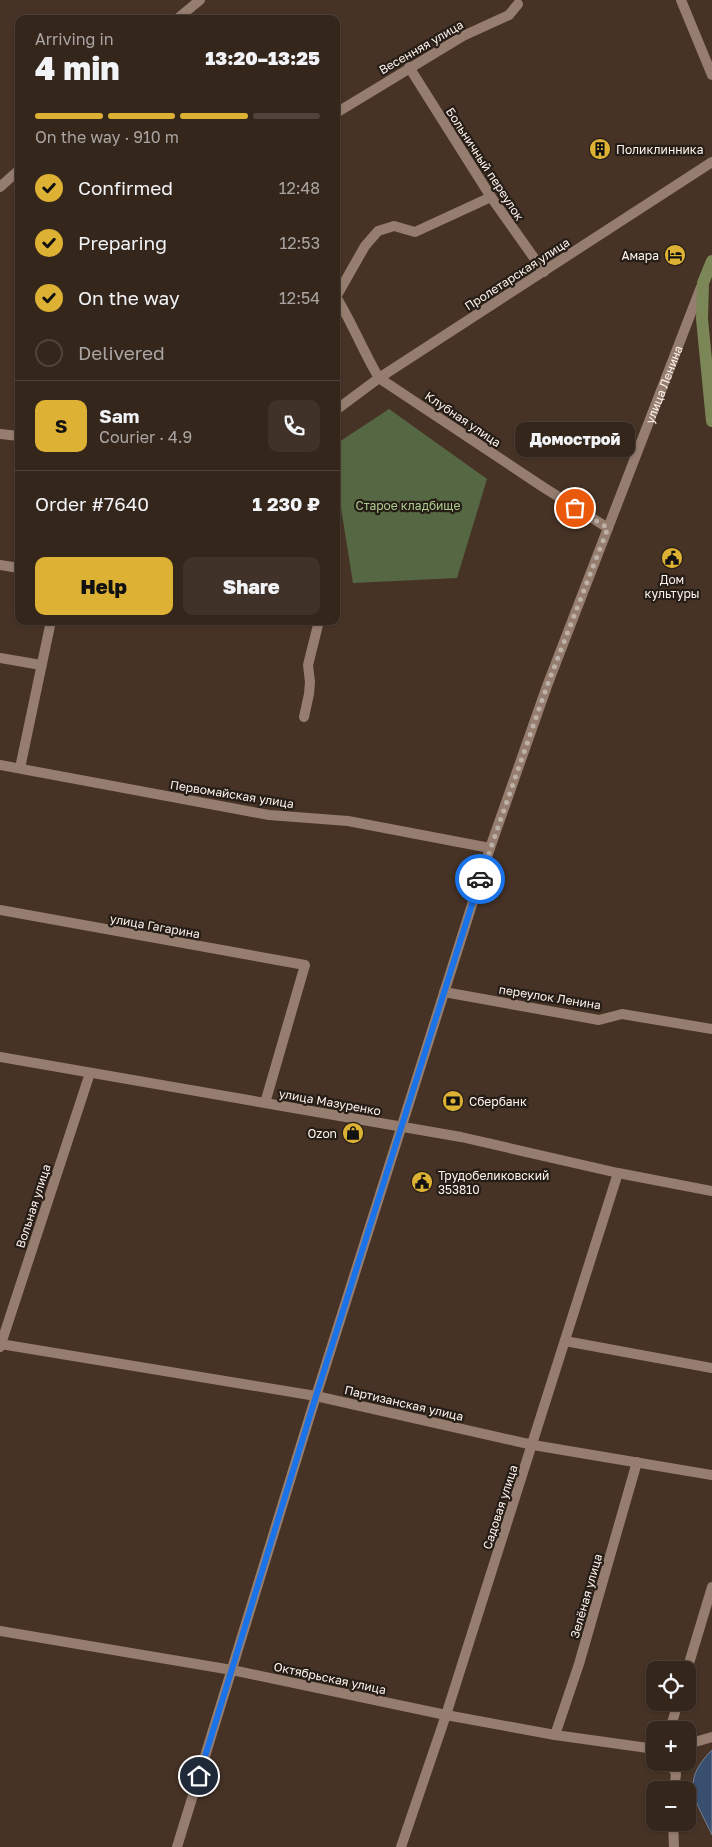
<!DOCTYPE html>
<html lang="en">
<head>
<meta charset="utf-8">
<style>
	body { margin:0; font-family:"Golos Text",sans-serif; background:#403229; color:#f1f3f6; height:100vh; display:flex; flex-direction:column; font-size:19px; white-space:nowrap }
	* { box-sizing:border-box; margin:0 }
	p { font-size:16px; color:#aaa5a3 }
	.icon { flex:none; width:28px; height:28px; fill:none; stroke:currentColor; stroke-width:2; stroke-linecap:round; stroke-linejoin:round }
	.map { position:relative; flex:1; overflow:hidden }
	.panel { position:absolute; left:15px; top:15px; width:325px; height:610px; display:flex; flex-direction:column; background:#35261c; border-radius:10px; box-shadow:0 1px 4px #0004,0 0 0 1px #4f433b }
	.panel>* { flex:none }
	.controls { position:absolute; left:646px; top:1661px; display:grid; gap:10px }
	.controls a { display:grid; place-items:center; width:50px; height:50px; border-radius:10px; background:#35261c; box-shadow:0 1px 4px #0004,0 0 0 1px #4f433b; font-size:25px }
	.pin { position:absolute; display:grid; place-items:center; width:42px; height:42px; color:#fff; margin:-21px; border:2px solid #fff; border-radius:50%; box-shadow:0 1px 5px #0007 }
	.courier { position:absolute; display:grid; place-items:center; width:50px; height:50px; margin:-25px; border:4px solid #1a73e8; border-radius:50%; background:#fff; color:#222; box-shadow:0 1px 6px #0007 }
	.bubble { position:absolute; height:35px; border-radius:10px; background:#35261c; box-shadow:0 1px 4px #0004,0 0 0 1px #4f433b; font-size:16px; font-weight:800; line-height:35px; text-align:center }
	.overview em { font-style:normal; font-weight:800 }
	.overview div { display:flex; flex-direction:column-reverse }
	.overview { display:flex; align-items:center; justify-content:space-between; height:85px; padding:0 20px }
	h1 { font-size:32px; font-weight:800; line-height:38px }
	.bar { display:grid; grid-template-columns:repeat(4,1fr); gap:8px 5px; align-content:center; height:60px; padding:0 20px }
	.bar i { height:6px; border-radius:4px; background:#4f433b }
	.bar .selected { background:#ddb133 }
	.bar p { grid-column:span 4 }
	.line { display:flex; align-items:center; gap:12px; padding:0 20px; border-top:1px solid #4f433b }
	.line div { flex:1 }
	.round { display:grid; place-items:center; flex:none; width:52px; height:52px; border-radius:10px; background:#403229 }
	ol { padding:0 20px; list-style:none }
	li { display:flex; align-items:center; gap:15px; height:55px }
	li p { margin-inline-start:auto }
	li .icon { padding:5px; border-radius:50%; background:#ddb133; color:#111; stroke-width:4 }
	li:last-child { color:#aaa5a3 }
	li i { width:28px; height:28px; border:2px solid #4f433b; border-radius:50% }
	.button { display:flex; gap:10px; margin-top:auto; padding:10px 20px }
	.button a { flex:1; height:58px; border-radius:10px; background:#ddb133; color:#111; font-size:20px; font-weight:800; line-height:58px; text-align:center }
	.button a+a { background:#403229; color:#f1f3f6 }
	.map>svg:first-child { display:block }
	.green { fill:#566843 }
	.water { fill:#394f6f; stroke:#748094 }
	.lines { fill:none; stroke-linecap:round; stroke-linejoin:round }
	.minor { stroke:#957d6f; stroke-width:10 }
	.major { stroke:#7c8758; stroke-width:12 }
	.done { stroke:#bdb0a7; stroke-width:5; stroke-dasharray:0 9 }
	.route { stroke:#1a73e8; stroke-width:6 }
	.labels { text-anchor:middle; dominant-baseline:central; stroke-width:4.5; stroke-linejoin:round; paint-order:stroke }
	.street-label { font-size:12px; fill:#fdf3ec; stroke:#261d17 }
	.poi-label { font-size:12px; fill:#fdf3ec; stroke:#261d17; text-anchor:start }
	.park-label { font-size:12px; fill:#adcc8e; stroke:#261d17 }
</style>
</head>
<body>
<div class="map">
<svg width="712" height="1847" viewBox="0 0 712 1847">
	<rect width="100%" height="100%" fill="#473326"/>
	<!-- green -->
	<path class="green" d="M389,409l98,70 -30,99 -104,5 -17,-106v-33z"/>
	<!-- water -->
	<path class="water" d="M712,1750v85c-16,-35 -33,-52 0,-85z"/>
	<g class="lines">
		<!-- minor -->
		<g class="minor">
			<path d="M681,0l31,75"/>
			<path d="M177,19l23,-19"/>
			<path d="M409,67l82,130 53,75"/>
			<path d="M336,113l127,-77 46,-21 9,-11"/>
			<path d="M0,187l19,-17"/>
			<path d="M336,297l29,-51 13,-15 16,-5 21,6 76,-35"/>
			<path d="M336,300h2c15,25 26,53 41,78l164,109 65,41"/>
			<path d="M336,410l43,-32 333,-216"/>
			<path d="M0,434l19,2"/>
			<path d="M0,565l19,3"/>
			<path d="M0,658l41,7"/>
			<path d="M304,717l5,-23 1,-12 -2,-17 11,-44"/>
			<path d="M0,765l269,50 79,6 142,27"/>
			<path d="M20,768l31,-147"/>
			<path d="M0,910l305,55 -40,138"/>
			<path d="M444,992l155,28 23,-6 90,15"/>
			<path d="M0,1057l461,80 157,36 94,18"/>
			<path d="M565,1341l147,27"/>
			<path d="M0,1344l316,52 217,49 179,30"/>
			<path d="M0,1347l90,-274"/>
			<path d="M0,1631l232,39 214,45 109,20 100,14"/>
			<path d="M687,1670l25,-83"/>
			<path d="M670,1730l8,-28"/>
			<path d="M555,1735l24,-71 58,-202"/>
			<path d="M688,1744l24,-7"/>
			<path d="M670,1762l6,12 -2,16"/>
			<path d="M673,1822l1,25"/>
			<path id="s1" d="M177,1847l139,-451 174,-548 57,-162 154,-399"/>
			<path d="M401,1847l45,-132 172,-542"/>
		</g>
		<!-- major -->
		<path class="major" d="M712,261l-9,22 -1,36 10,102"/>
	</g>
	<g class="lines">
		<!-- done -->
		<path class="done" d="M480,879l67,-193 61,-158 -33,-20"/>
		<!-- route -->
		<path class="route" d="M199,1776l117,-380 164,-517"/>
	</g>
	<!-- icons -->
	<defs>
		<g id="building-disc" transform="scale(1.125)"><circle r="9.5" fill="#ddb133" stroke="#261d17"/><path d="M-4-6H4V6H1V3H-1V6H-4ZM-2.5-4.3h1.7v1.8h-1.7ZM.8-4.3h1.7v1.8H.8ZM-2.5-1h1.7V.8h-1.7ZM.8-1h1.7V.8H.8Z" fill="#111"/></g>
		<g id="hotel-disc" transform="scale(1.125)"><circle r="9.5" fill="#ddb133" stroke="#261d17"/><path d="M-6-4.5h1.5V1H6V5H4.5V3h-9V5H-6ZM-4 0a1.8 1.8 0 1 1 3.6 0ZM.5 0V-2.5h3Q6-2.5 6 0Z" fill="#111"/></g>
		<g id="civic-disc" transform="scale(1.125)"><circle r="9.5" fill="#ddb133" stroke="#261d17"/><path d="M-.6-6.5H3V-4.5H.6V-3L4-1V1h2V6H-6V1h2V-1L-.6-3ZM-1.2 2.5V6h2.4V2.5Z" fill="#111"/></g>
		<g id="bank-disc" transform="scale(1.125)"><circle r="9.5" fill="#ddb133" stroke="#261d17"/><path d="M-6-4H6V4H-6ZM0-2.3a2.3 2.3 0 1 0 0 4.6a2.3 2.3 0 1 0 0-4.6Z" fill="#111"/></g>
		<g id="shop-disc" transform="scale(1.125)"><circle r="9.5" fill="#ddb133" stroke="#261d17"/><path d="M-5-2.5h2.3a2.7 3.5 0 0 1 5.4 0H5L5.5 6h-11ZM-1.5-2.5h3a1.5 2.3 0 0 0-3 0Z" fill="#111"/></g>
	</defs>
	<g fill-rule="evenodd">
		<use href="#building-disc" x="600" y="149"/>
		<use href="#hotel-disc" x="675" y="255"/>
		<use href="#civic-disc" x="672" y="558"/>
		<use href="#bank-disc" x="453" y="1101"/>
		<use href="#shop-disc" x="353" y="1133"/>
		<use href="#civic-disc" x="422" y="1182"/>
	</g>
	<g class="labels">
		<!-- street labels -->
		<g class="street-label">
			<text transform="translate(421 47) rotate(-30)">Весенняя улица</text>
			<text transform="translate(485 164) rotate(57)">Больничный переулок</text>
			<text transform="translate(517 274) rotate(-33)">Пролетарская улица</text>
			<text stroke="none"><textPath href="#s1" startOffset="1542">улица Ленина</textPath></text>
			<text transform="translate(463 419) rotate(34)">Клубная улица</text>
			<text transform="translate(232 794) rotate(9)">Первомайская улица</text>
			<text transform="translate(155 926) rotate(10)">улица Гагарина</text>
			<text transform="translate(550 997) rotate(9)">переулок Ленина</text>
			<text transform="translate(330 1102) rotate(10)">улица Мазуренко</text>
			<text transform="translate(33 1206) rotate(-72)">Вольная улица</text>
			<text transform="translate(404 1403) rotate(13)">Партизанская улица</text>
			<text transform="translate(500 1507) rotate(-72)">Садовая улица</text>
			<text transform="translate(586 1596) rotate(-74)">Зелёная улица</text>
			<text transform="translate(330 1678) rotate(12)">Октябрьская улица</text>
		</g>
		<!-- poi labels -->
		<g class="poi-label">
			<text x="616" y="149">Поликлинника</text>
			<text x="659" y="255" text-anchor="end">Амара</text>
			<text x="672" y="579" text-anchor="middle">Дом<tspan x="672" dy="14">культуры</tspan></text>
			<text x="469" y="1101">Сбербанк</text>
			<text x="337" y="1133" text-anchor="end">Ozon</text>
			<text x="438" y="1175">Трудобеликовский<tspan x="438" dy="14">353810</tspan></text>
		</g>
		<!-- park labels -->
		<g class="park-label">
			<text x="408" y="505">Старое кладбище</text>
		</g>
	</g>
</svg>
<div class="controls">
<a><svg class="icon" aria-label="locate" viewBox="0 0 24 24"><circle cx="12" cy="12" r="6"/><path d="M12 2v4M12 18v4M2 12h4M18 12h4"/></svg></a>
<a>+</a>
<a>−</a>
</div>
<div class="pin" style="left:575px;top:508px;background:#ea580c"><svg class="icon" aria-label="bag" viewBox="0 0 24 24"><path d="M5 8h14l-1 12H6zM9 8a3 3 0 0 1 6 0"/></svg></div>
<div class="pin" style="left:199px;top:1776px;background:#1f2937"><svg class="icon" aria-label="home" viewBox="0 0 24 24"><path d="M3 11l9-7 9 7M6 9v11h12V9"/></svg></div>
<div class="courier" style="left:480px;top:879px"><svg class="icon" aria-label="car" viewBox="0 0 24 24"><path d="M5 17H2v-5l4-1 3-4h7l3 4 3 1v5h-3M9 17h6M6 11h13"/><circle cx="7" cy="17" r="2"/><circle cx="17" cy="17" r="2"/></svg></div>
<div class="bubble" style="left:515px;top:422px;width:120px">Домострой</div>
<section class="panel">
<div class="overview"><div><h1>4 min</h1><p>Arriving in</p></div><em>13:20–13:25</em></div>
<div class="bar"><i class="selected"></i><i class="selected"></i><i class="selected"></i><i></i><p>On the way · 910 m</p></div>
<ol>
<li><svg class="icon" aria-label="check" viewBox="0 0 24 24"><path d="M5 12l5 5 9-10"/></svg>Confirmed<p>12:48</p></li>
<li><svg class="icon" aria-label="check" viewBox="0 0 24 24"><path d="M5 12l5 5 9-10"/></svg>Preparing<p>12:53</p></li>
<li><svg class="icon" aria-label="check" viewBox="0 0 24 24"><path d="M5 12l5 5 9-10"/></svg>On the way<p>12:54</p></li>
<li><i></i>Delivered</li>
</ol>
<div class="line" style="height:90px"><b class="round" style="background:#ddb133;color:#111">S</b><div><b>Sam</b><p>Courier · 4.9</p></div><a class="round"><svg class="icon" aria-label="phone" viewBox="0 0 24 24"><path d="M5 4h4l2 5-3 2q2 4 5 5l2-3 5 2v4C11 20 4 13 5 4z"/></svg></a></div>
<div class="line" style="height:65px"><div>Order #7640</div><b>1 230 ₽</b></div>
<div class="button"><a>Help</a><a>Share</a></div>
</section>
</div>
</body>
</html>
